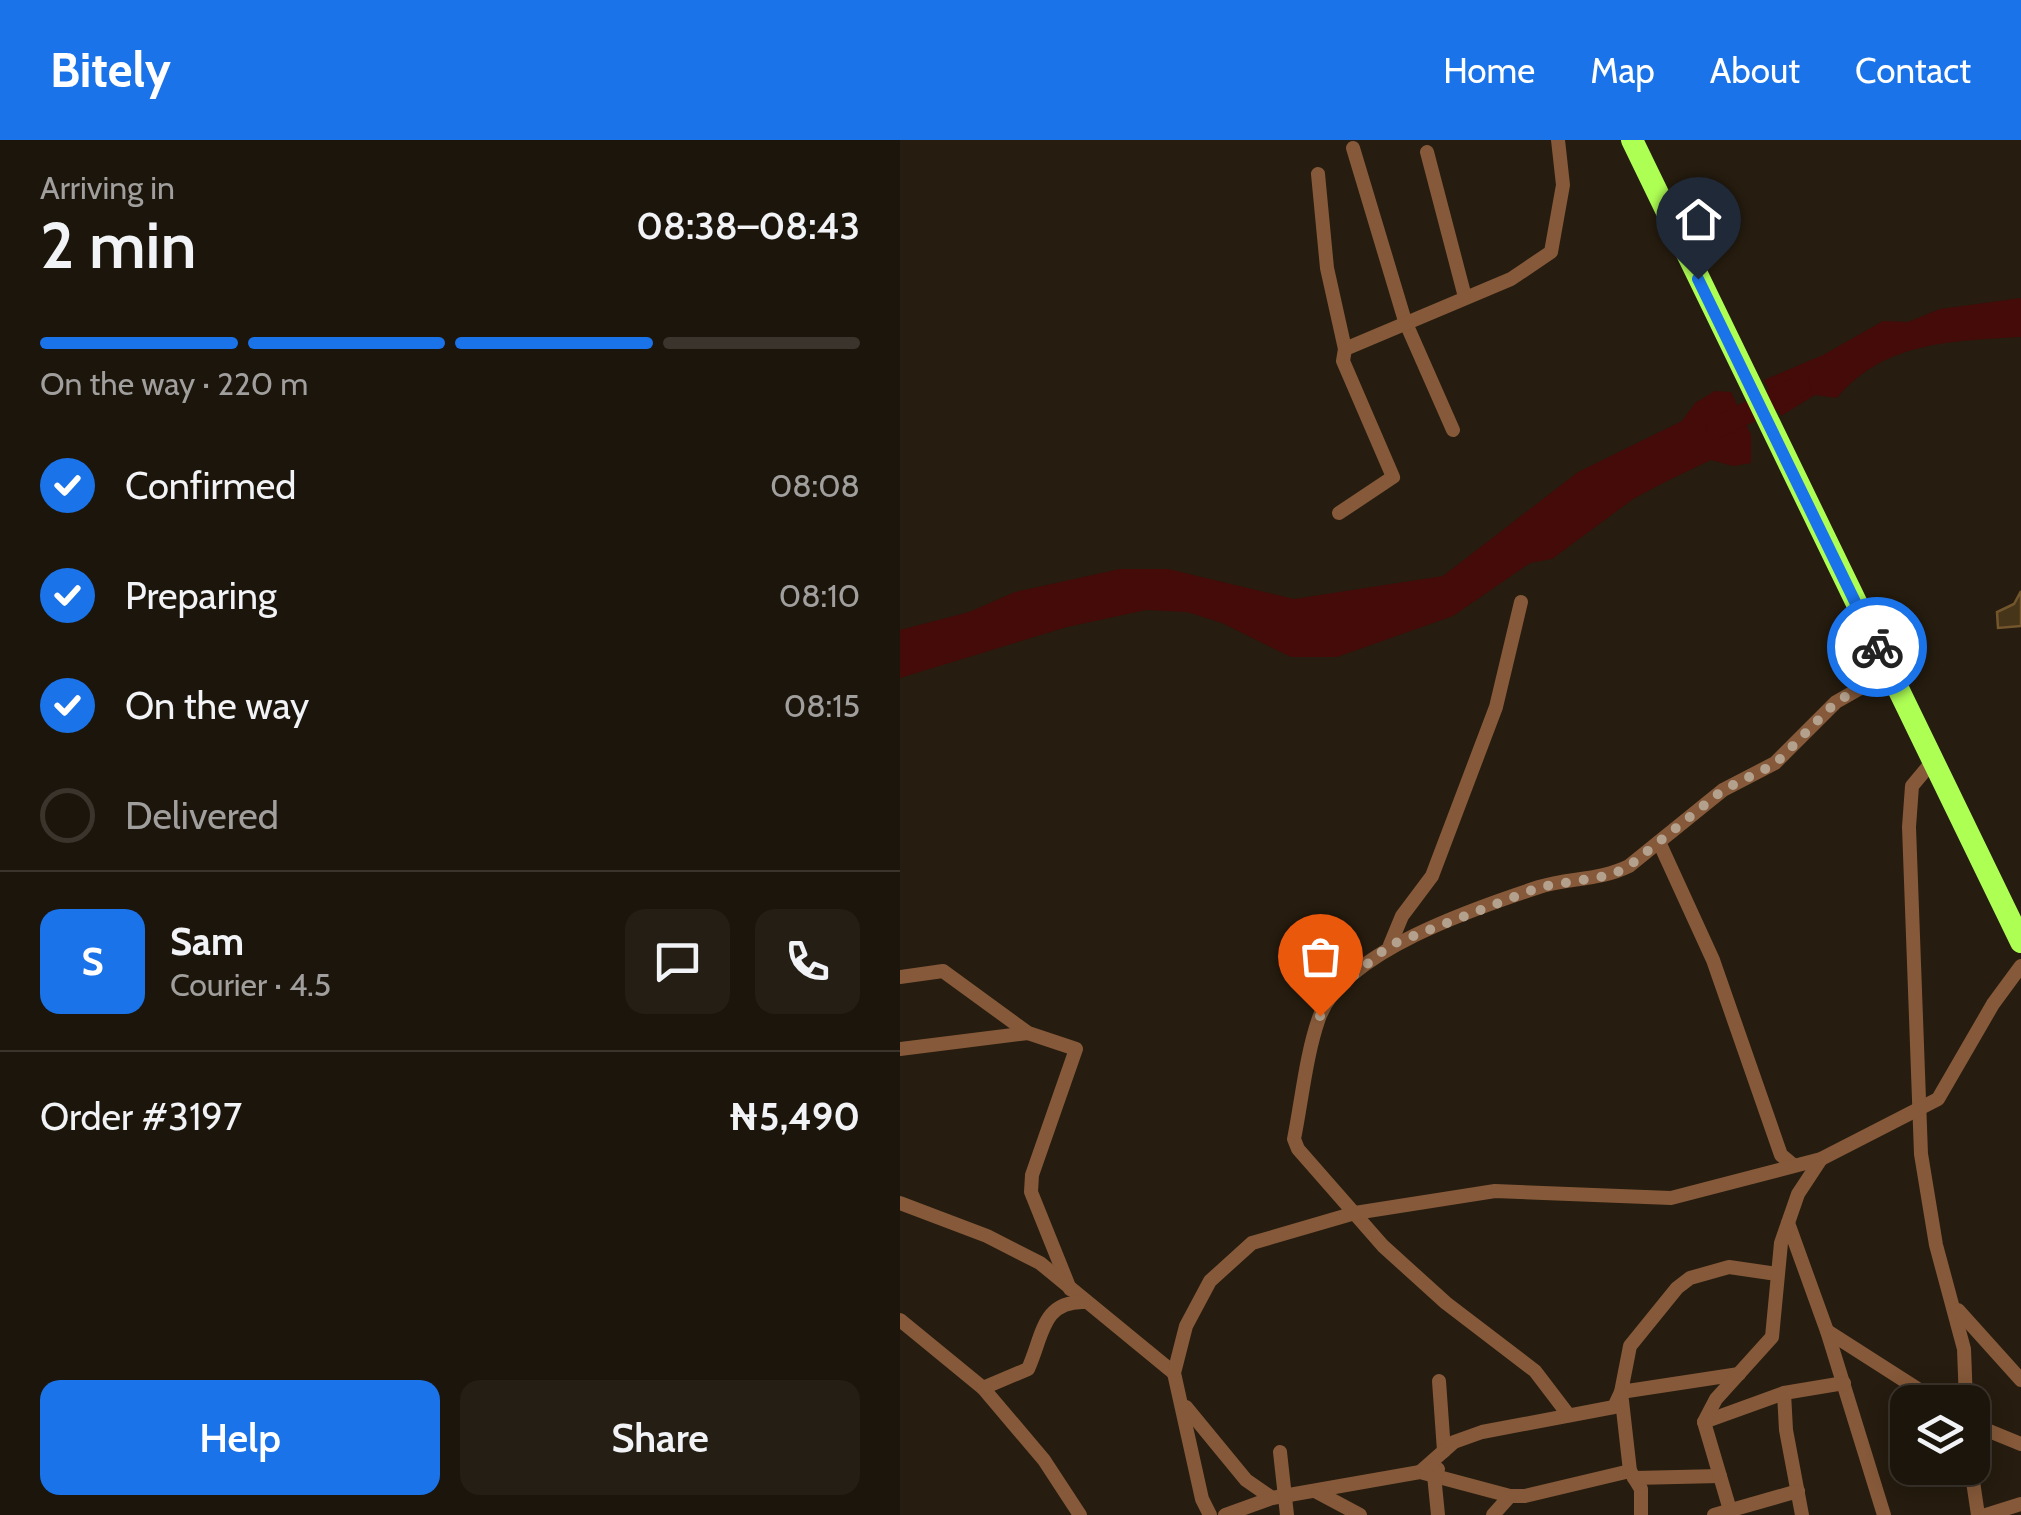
<!DOCTYPE html>
<html lang="en">
<head>
<meta charset="utf-8">
<style>
	body { margin:0; font-family:Cabin,sans-serif; background:#251e14; color:#f1f3f6; height:100vh; display:flex; flex-direction:column; font-size:38px; white-space:nowrap }
	* { box-sizing:border-box; margin:0 }
	p { font-size:32px; color:#a09f9d }
	.icon { flex:none; width:55px; height:55px; fill:none; stroke:currentColor; stroke-width:2; stroke-linecap:round; stroke-linejoin:round }
	.map { position:relative; flex:1; overflow:hidden }
	.sheet { display:flex; flex-direction:column; background:#1c150b; width:900px }
	.sheet>* { flex:none }
	.controls { position:absolute; left:990px; top:1245px; display:grid; gap:20px }
	.controls a { display:grid; place-items:center; width:100px; height:100px; border-radius:20px; background:#1c150b; box-shadow:0 5px 25px #0003,0 0 0 2px #3a342c; font-size:50px }
	.pin { position:absolute; display:grid; place-items:center; width:85px; height:85px; color:#fff; margin:-102px -42px; border-radius:50% 50% 50% 0; rotate:-45deg; box-shadow:0 0 10px #0007 }
	.pin .icon { rotate:45deg }
	.courier { position:absolute; display:grid; place-items:center; width:100px; height:100px; margin:-50px; border:8px solid #1a73e8; border-radius:50%; background:#fff; color:#222; box-shadow:0 2px 12px #0007 }
	.summary em { font-style:normal; font-weight:600 }
	.summary div { display:flex; flex-direction:column-reverse }
	.summary { display:flex; align-items:center; justify-content:space-between; height:170px; padding:0 40px }
	h1 { font-size:65px; font-weight:600; line-height:75px }
	.bar { display:grid; grid-template-columns:repeat(4,1fr); gap:15px 10px; align-content:center; height:120px; padding:0 40px }
	.bar i { height:12px; border-radius:8px; background:#3a342c }
	.bar .selected { background:#1a73e8 }
	.bar p { grid-column:span 4 }
	.line { display:flex; align-items:center; gap:25px; padding:0 40px; border-top:2px solid #3a342c }
	.line div { flex:1 }
	.round { display:grid; place-items:center; flex:none; width:105px; height:105px; border-radius:20px; background:#251e14 }
	ol { padding:0 40px; list-style:none }
	li { display:flex; align-items:center; gap:30px; height:110px }
	li p { margin-inline-start:auto }
	li .icon { padding:10px; border-radius:50%; background:#1a73e8; color:#fff; stroke-width:4 }
	li:last-child { color:#a09f9d }
	li i { width:55px; height:55px; border:5px solid #3a342c; border-radius:50% }
	.action { display:flex; gap:20px; margin-top:auto; padding:20px 40px }
	.action a { flex:1; height:115px; border-radius:20px; background:#1a73e8; color:#fff; font-size:40px; font-weight:600; line-height:115px; text-align:center }
	.action a+a { background:#251e14; color:#f1f3f6 }
	header { display:flex; align-items:center; gap:60px; box-sizing:border-box; height:140px; padding:0 50px; background:#1a73e8; color:#fff }
	header strong { font-size:48px }
	nav { display:flex; gap:55px; margin-inline-start:auto; font-size:35px }
	main { display:flex; flex:1; min-height:0 }
	.map>svg:first-child { display:block }
	.water { fill:#440b09 }
	.lines { fill:none; stroke-linecap:round; stroke-linejoin:round }
	.river { stroke:#440b09; stroke-width:22 }
	.building { fill:#47351a; stroke:#73562c; stroke-width:2.5 }
	.minor { stroke:#855939; stroke-width:14 }
	.trunk { stroke:#aeff54; stroke-width:22 }
	.done { stroke:#b3a18e; stroke-width:10; stroke-dasharray:0 18 }
	.route { stroke:#1a73e8; stroke-width:12 }
</style>
</head>
<body>
<header>
<strong>Bitely</strong>
<nav><a>Home</a><a>Map</a><a>About</a><a>Contact</a></nav>
</header>
<main>
<section class="sheet">
<div class="summary"><div><h1>2 min</h1><p>Arriving in</p></div><em>08:38–08:43</em></div>
<div class="bar"><i class="selected"></i><i class="selected"></i><i class="selected"></i><i></i><p>On the way · 220 m</p></div>
<ol>
<li><svg class="icon" aria-label="check" viewBox="0 0 24 24"><path d="M5 12l5 5 9-10"/></svg>Confirmed<p>08:08</p></li>
<li><svg class="icon" aria-label="check" viewBox="0 0 24 24"><path d="M5 12l5 5 9-10"/></svg>Preparing<p>08:10</p></li>
<li><svg class="icon" aria-label="check" viewBox="0 0 24 24"><path d="M5 12l5 5 9-10"/></svg>On the way<p>08:15</p></li>
<li><i></i>Delivered</li>
</ol>
<div class="line" style="height:180px"><b class="round" style="background:#1a73e8;color:#fff">S</b><div><b>Sam</b><p>Courier · 4.5</p></div><a class="round"><svg class="icon" aria-label="chat" viewBox="0 0 24 24"><path d="M4 5h16v11H9l-5 4z"/></svg></a><a class="round"><svg class="icon" aria-label="phone" viewBox="0 0 24 24"><path d="M5 4h4l2 5-3 2q2 4 5 5l2-3 5 2v4C11 20 4 13 5 4z"/></svg></a></div>
<div class="line" style="height:130px"><div>Order #3197</div><b>₦5,490</b></div>
<div class="action"><a>Help</a><a>Share</a></div>
</section>
<div class="map">
<svg width="1121" height="1375" viewBox="0 0 1121 1375">
	<rect width="100%" height="100%" fill="#261c0f"/>
	<!-- water -->
	<g class="water">
		<path d="M1121,158v39c-68,4 -137,4 -184,61l-22,-3 -34,21 -17,-36 59,-25 60,-34 25,1 32,-13z"/>
		<path d="M815,251l16,1 20,43v28l-18,3 -22,-6 -42,20 -36,19 -81,60 -22,4 -77,53 -116,41h-46l-69,-34 -35,-11 -41,-2 -79,17 -167,51v-48l69,-18 46,-20 105,-23h48l126,30 149,-23 135,-104 104,-51 13,-18z"/>
	</g>
	<g class="lines">
		<!-- river -->
		<path class="river" d="M817,288l83,-42"/>
	</g>
	<!-- building -->
	<path class="building" d="M1121,451v35l-23,2 -1,-16 17,-8z"/>
	<g class="lines">
		<!-- minor -->
		<g class="minor">
			<path d="M453,8l52,173 48,109"/>
			<path d="M527,12l38,145"/>
			<path d="M418,34l9,94 18,81"/>
			<path d="M439,373l54,-36 -50,-116 2,-12 166,-70 40,-27 12,-67 -5,-45"/>
			<path d="M1032,622l-20,24 -3,41 12,327 15,91 28,104 2,53"/>
			<path d="M759,702l54,118 68,195 12,10"/>
			<path d="M490,805l12,-29 30,-40 64,-169 25,-105"/>
			<path d="M0,837l43,-6 85,62 48,16 -44,126 -1,17 39,97"/>
			<path d="M0,909l128,-16"/>
			<path d="M0,1063l87,33 53,27 134,110"/>
			<path d="M888,1083l39,108 57,184"/>
			<path d="M1058,1170l63,70"/>
			<path d="M0,1180l83,68 61,72 36,55"/>
			<path d="M927,1191l111,71"/>
			<path d="M839,1234l-118,18 9,-46 47,-58 13,-10 39,-11 48,7"/>
			<path d="M539,1241l5,70"/>
			<path d="M83,1248l45,-19c15,-33 14,-68 56,-67"/>
			<path d="M884,1253l2,37 16,85"/>
			<path d="M286,1267l60,73 26,18 148,-26 90,24h15l105,-25"/>
			<path d="M667,1273l-32,-42 -89,-68 -63,-57 -85,-97 -4,-10c8,-40 12,-84 25,-121 23,-66 159,-111 220,-131 30,-9 62,-7 90,-21l94,-76 52,-27 61,-61 53,-30"/>
			<path d="M804,1282l80,-29 60,-10"/>
			<path d="M1072,1284l49,20"/>
			<path d="M380,1312l7,63"/>
			<path d="M1071,1328l7,47"/>
			<path d="M538,1329l-4,6 4,40"/>
			<path d="M520,1332l34,-30 28,-10 132,-25 7,-15 9,79 11,18v26"/>
			<path d="M734,1338l86,-2"/>
			<path d="M417,1352l43,23"/>
			<path d="M830,1370l-26,-88 12,-23 56,-62 9,-94 17,-49 23,-35"/>
			<path d="M310,1375l-8,-16 -28,-126 12,-47 24,-45 42,-38 103,-30 140,-22 176,7 150,-39 117,-60 55,-95 28,-38"/>
			<path d="M325,1375l47,-17"/>
			<path d="M593,1375l17,-19"/>
			<path d="M814,1375l84,-24"/>
			<path d="M1086,1375l35,-11"/>
		</g>
		<!-- trunk -->
		<path class="trunk" d="M732,0l389,802"/>
	</g>
	<g class="lines">
		<!-- done -->
		<path class="done" d="M420,876l14,-24 56,-47 150,-58 72,-12 17,-9 94,-76 52,-26 61,-62 53,-30 -12,-25"/>
		<!-- route -->
		<path class="route" d="M798,139l179,368"/>
	</g>
</svg>
<div class="controls">
<a><svg class="icon" aria-label="layers" viewBox="0 0 24 24"><path d="M12 4l9 5-9 5-9-5zM3 14l9 5 9-5"/></svg></a>
</div>
<div class="pin" style="left:420px;top:876px;background:#ea580c"><svg class="icon" aria-label="bag" viewBox="0 0 24 24"><path d="M5 8h14l-1 12H6zM9 8a3 3 0 0 1 6 0"/></svg></div>
<div class="pin" style="left:798px;top:139px;background:#1f2937"><svg class="icon" aria-label="home" viewBox="0 0 24 24"><path d="M3 11l9-7 9 7M6 9v11h12V9"/></svg></div>
<div class="courier" style="left:977px;top:507px"><svg class="icon" aria-label="bike" viewBox="0 0 24 24"><circle cx="6" cy="16" r="4"/><circle cx="18" cy="16" r="4"/><path d="M6 16l4-8h5l3 8M10 8l3 8H6M13 5h3"/></svg></div>
</div>
</main>
</body>
</html>
